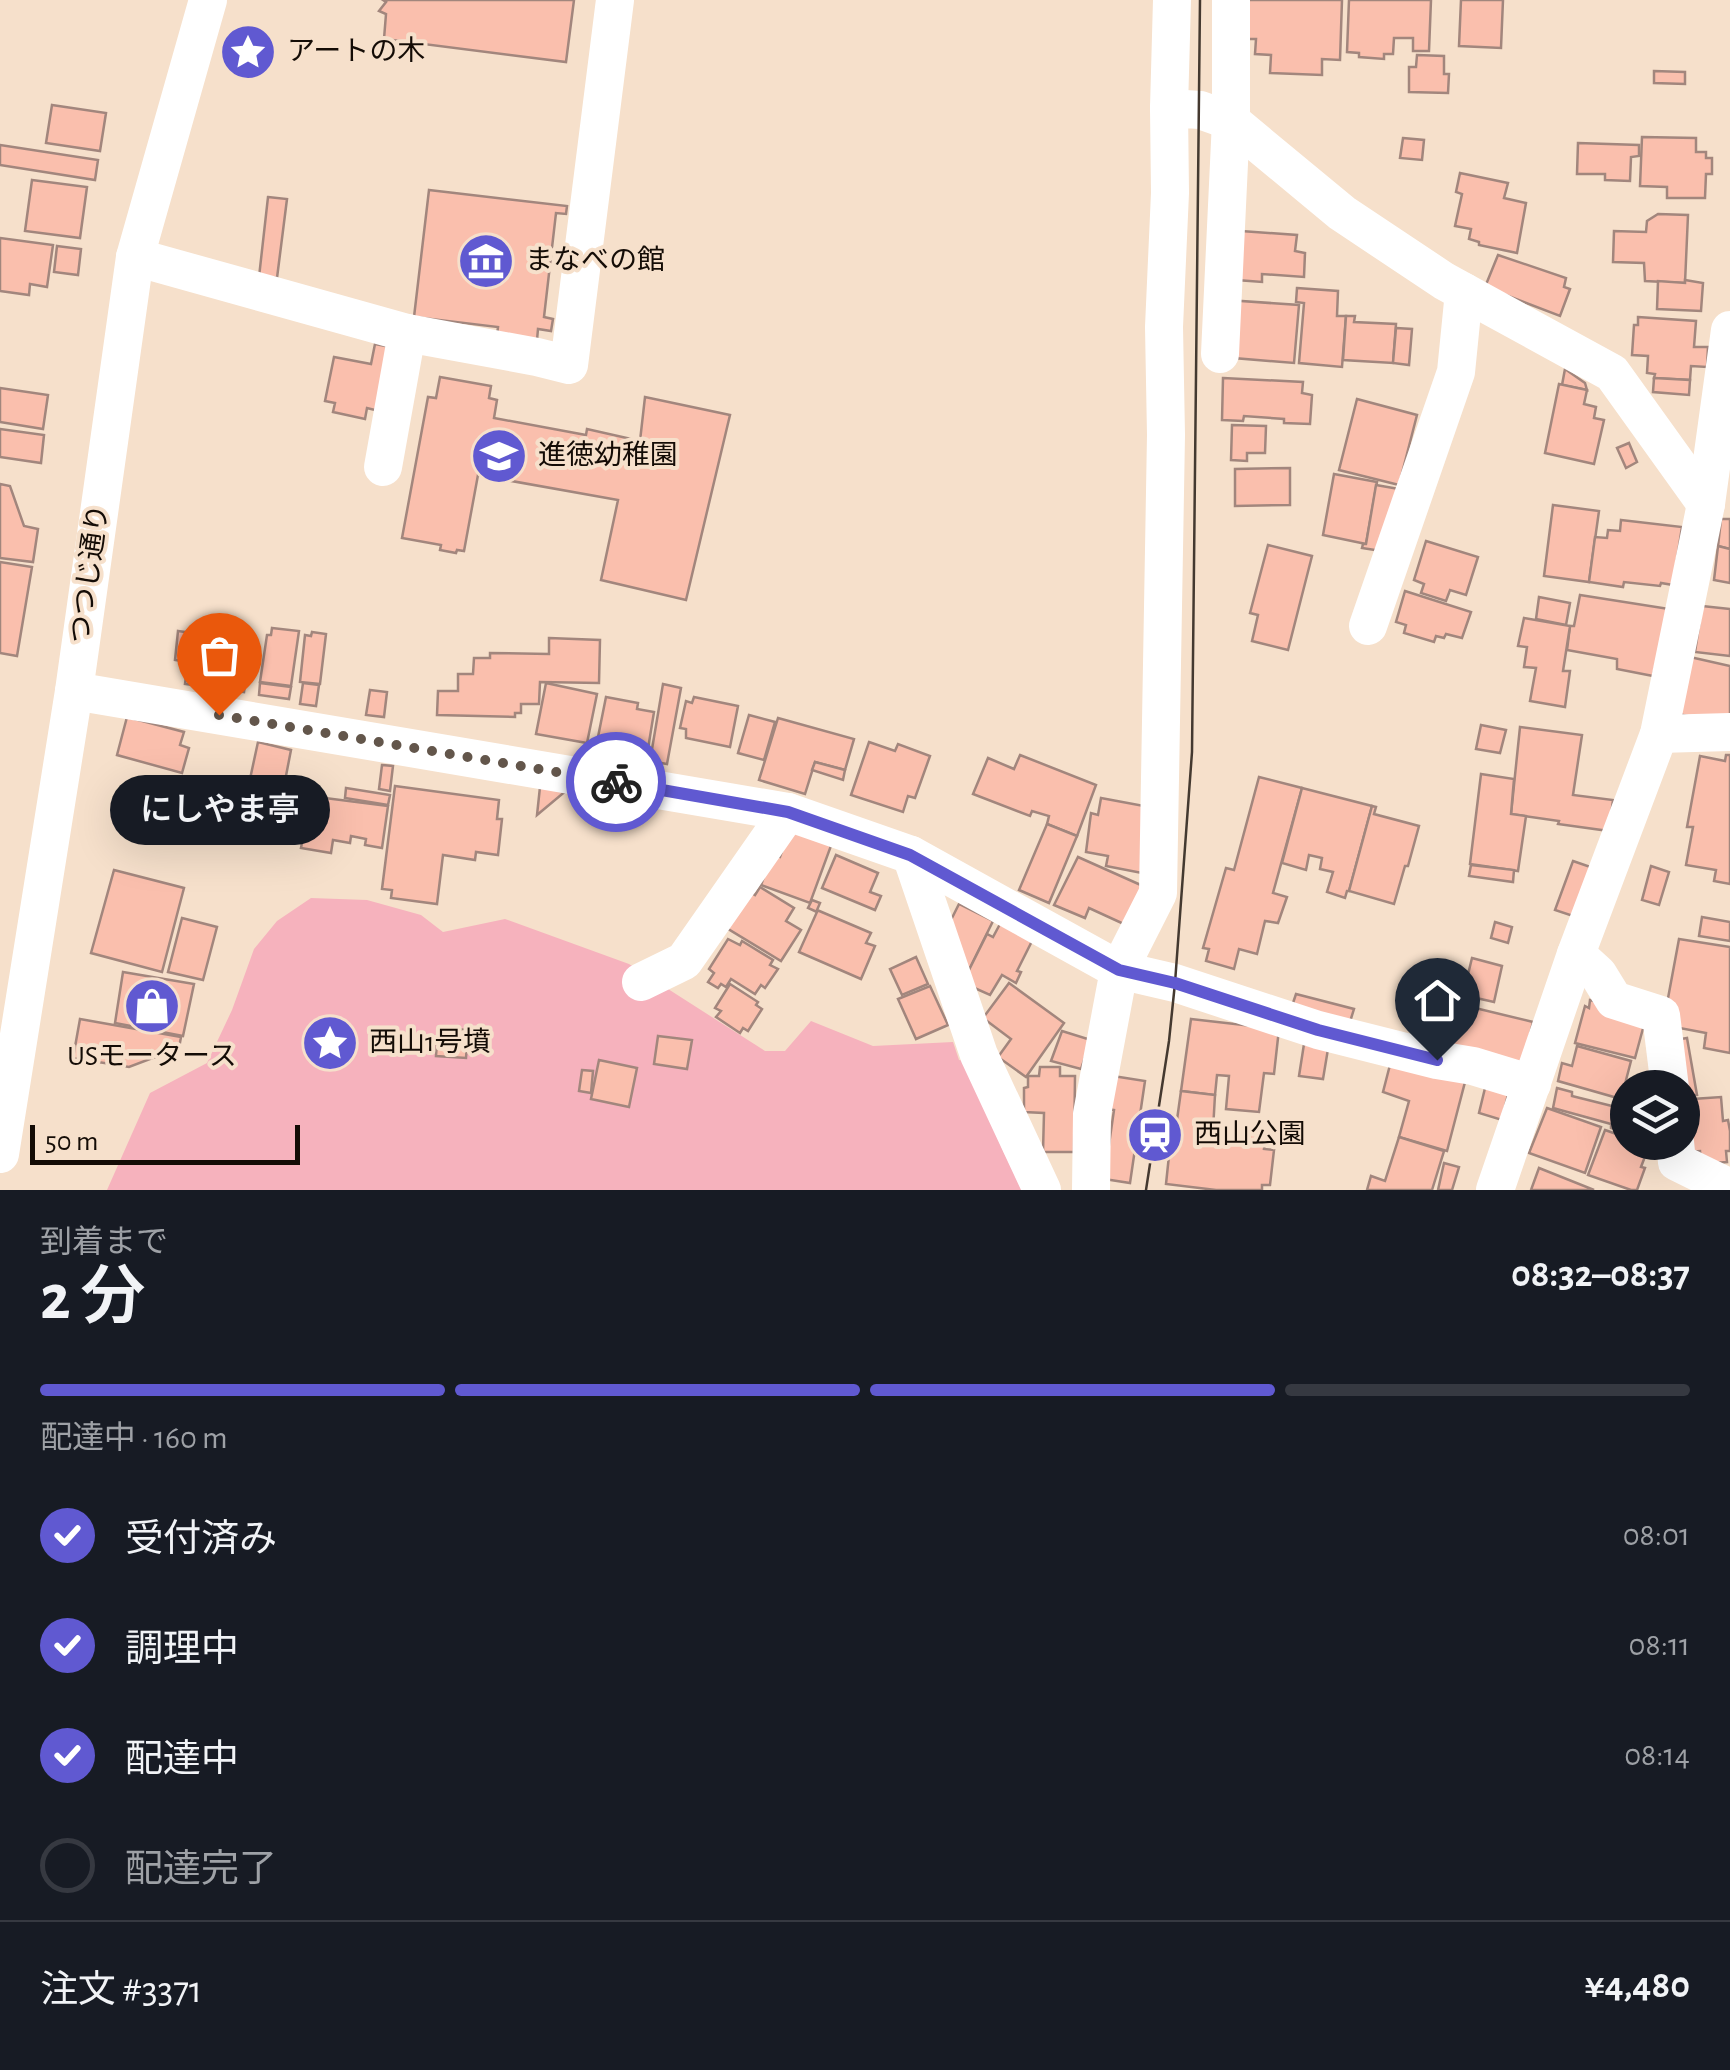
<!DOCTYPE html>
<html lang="ja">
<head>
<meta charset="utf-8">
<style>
	body { margin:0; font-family:"Alegreya Sans","Noto Sans JP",sans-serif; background:#242831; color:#f1f3f6; height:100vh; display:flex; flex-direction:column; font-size:38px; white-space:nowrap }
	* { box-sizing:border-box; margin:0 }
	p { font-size:32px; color:#9ea1a6 }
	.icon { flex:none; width:55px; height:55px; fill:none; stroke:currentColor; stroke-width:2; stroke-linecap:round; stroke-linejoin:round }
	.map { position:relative; height:1190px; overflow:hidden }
	.sheet { display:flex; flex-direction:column; background:#171b24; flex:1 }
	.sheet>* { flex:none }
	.tools { position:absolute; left:1610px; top:1070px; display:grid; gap:20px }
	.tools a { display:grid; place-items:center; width:90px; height:90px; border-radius:50%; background:#171b24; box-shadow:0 10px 40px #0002; font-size:50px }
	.scale { position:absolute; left:30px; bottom:25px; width:270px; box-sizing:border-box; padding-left:10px; border:5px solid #140c06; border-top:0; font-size:28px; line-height:35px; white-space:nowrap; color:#140c06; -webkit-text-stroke:8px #f6e0cb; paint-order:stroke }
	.pin { position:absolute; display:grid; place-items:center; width:85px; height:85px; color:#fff; margin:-102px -42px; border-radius:50% 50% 50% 0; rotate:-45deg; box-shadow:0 0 10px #0007 }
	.pin .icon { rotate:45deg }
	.courier { position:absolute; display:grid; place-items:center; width:100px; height:100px; margin:-50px; border:8px solid #6059d1; border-radius:50%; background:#fff; color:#222; box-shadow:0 2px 12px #0007 }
	.bubble { position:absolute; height:70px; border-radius:35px; background:#171b24; box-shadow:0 10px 40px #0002; font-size:32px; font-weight:600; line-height:70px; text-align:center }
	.overview em { font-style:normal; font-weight:600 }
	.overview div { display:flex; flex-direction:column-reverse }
	.overview { display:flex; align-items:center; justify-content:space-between; height:170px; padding:0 40px }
	h1 { font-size:65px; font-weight:600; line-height:75px }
	.bar { display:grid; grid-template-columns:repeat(4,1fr); gap:15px 10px; align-content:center; height:120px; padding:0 40px }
	.bar i { height:12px; border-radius:8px; background:#363941 }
	.bar .on { background:#6059d1 }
	.bar p { grid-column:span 4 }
	.line { display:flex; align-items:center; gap:25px; padding:0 40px; border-top:2px solid #363941 }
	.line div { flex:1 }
	ol { padding:0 40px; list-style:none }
	li { display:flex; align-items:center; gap:30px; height:110px }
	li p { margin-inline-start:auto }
	li .icon { padding:10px; border-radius:50%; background:#6059d1; color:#fff; stroke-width:4 }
	li:last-child { color:#9ea1a6 }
	li i { width:55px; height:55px; border:5px solid #363941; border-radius:50% }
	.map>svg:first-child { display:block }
	.green { fill:#f6b2bd }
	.building { fill:#fabfad; stroke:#a2867d; stroke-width:2.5 }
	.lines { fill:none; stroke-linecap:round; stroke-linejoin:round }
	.minor { stroke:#fff; stroke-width:38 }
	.tram { stroke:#443930; stroke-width:2.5 }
	.done { stroke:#63564b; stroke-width:10; stroke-dasharray:0 18 }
	.route { stroke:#6059d1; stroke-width:12 }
	.labels { text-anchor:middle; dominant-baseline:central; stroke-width:8; stroke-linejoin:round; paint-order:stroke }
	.poi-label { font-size:28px; fill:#140c06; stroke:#f6e0cb; text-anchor:start }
	.street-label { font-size:28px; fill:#140c06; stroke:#f6e0cb }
</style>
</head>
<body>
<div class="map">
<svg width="1730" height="1190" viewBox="0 0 1730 1190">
	<rect width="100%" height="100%" fill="#f6e0cb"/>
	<!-- green -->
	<path class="green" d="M311,898l56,2 54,15 22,17 62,-13 124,45 136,87h20l26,-30 62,25 80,-4 6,18 6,1 39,92 19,37h-916l43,-97 57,-30 25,-53 22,-61 23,-28z"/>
	<!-- building -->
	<g class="building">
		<path d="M383,0h191l-8,62 -182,-23 2,-25 -7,-3 7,-9z"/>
		<path d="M1241,0h101l-2,60 -18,-1v16l-52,-2 1,-18 -16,-1 1,-15h-16z"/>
		<path d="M1349,0h82l-2,51h-16v-13h-19l-1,16h-9v5l-25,-2v-4l-12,-1z"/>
		<path d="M1461,0h42l-2,48 -42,-2z"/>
		<path d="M1417,55l27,1v18h5l-1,19 -39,-1v-25h7z"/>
		<path d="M1654,71l31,1v12l-31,-1z"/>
		<path d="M52,105l54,8 -6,38 -54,-8z"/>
		<path d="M1642,137l54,1v14h10v6h6v16h-6l-1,24h-38v-11l-27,-1z"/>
		<path d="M1403,138l21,2 -2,20 -22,-2z"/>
		<path d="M1578,143l61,2v11l-8,1 -1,24 -25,-1v-6h-28z"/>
		<path d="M0,145l98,15 -3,20 -95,-15z"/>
		<path d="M1460,173l48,10 -4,15 22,5 -9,50 -38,-8v-3l-10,-3 2,-10 -16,-3 7,-32 -6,-2z"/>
		<path d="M32,180l55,7 -7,51 -55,-7z"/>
		<path d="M429,190l138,16 -1,8 -10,-1 -12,104 9,2 -2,12 -13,-2 -1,11 -40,-5 1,-8 -84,-10z"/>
		<path d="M268,197l19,2 -10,79 -18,-1z"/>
		<path d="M1658,214l30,1 -3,68 -40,-2 -1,-18 -31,-1 1,-31 32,1 1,-11z"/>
		<path d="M1241,231l56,4 -2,16 10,2 -1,24 -42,-3v8l-25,-2z"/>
		<path d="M0,238l53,7 -6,42 -17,-3 -1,11 -29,-4z"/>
		<path d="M57,246l24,3 -3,26 -24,-3z"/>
		<path d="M1498,255l68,23 -2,9 6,2 -10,27 -75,-29z"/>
		<path d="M1685,280l18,3 -2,28 -44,-2 1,-28 27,2z"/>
		<path d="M1297,288l41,3 -1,25h9l-4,51 -43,-4 5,-60 -8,-1z"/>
		<path d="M1227,300l72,5 -5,58 -72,-6z"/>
		<path d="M1346,316h9l-1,6 42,2 -3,39 -50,-3z"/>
		<path d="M1638,317l58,4 -2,26h14l-1,20 -16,-1 -1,14 -36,-2 1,-4 -8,-1 1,-17 -16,-1 2,-30h4z"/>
		<path d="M1396,328l16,1 -3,36 -16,-2z"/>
		<path d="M375,344l21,4 -13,64 -16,-4 -2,11 -32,-7 2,-9 -10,-2 9,-44 37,7z"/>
		<path d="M1565,369l20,14 2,7 -25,-5z"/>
		<path d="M440,377l51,9 -2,12 8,2 -3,18 92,17 1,-6 53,12 5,-44 85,18 -44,185 -85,-20 17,-80 -140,-25 -14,76 -7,-1 -1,3 -16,-3 1,-5 -39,-7 26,-141 8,1z"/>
		<path d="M1223,378l80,4 -1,11 10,2 -2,29 -26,-1v-4l-40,-3 -1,5 -21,-1z"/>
		<path d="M1654,378l36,2 -1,15 -36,-3z"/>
		<path d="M1559,384l28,6 -3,14 12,3 -2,11 10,2 -10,44 -49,-11z"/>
		<path d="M0,388l48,7 -5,34 -43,-7z"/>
		<path d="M1357,399l60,16 -18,70 -60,-15z"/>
		<path d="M1232,425l34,1 -1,27h-18v8l-16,-1z"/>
		<path d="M0,429l44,6 -3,28 -41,-6z"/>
		<path d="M1629,443l8,19 -11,6 -9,-20z"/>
		<path d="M1290,468v37l-55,1v-37z"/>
		<path d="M1334,474l43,8 -11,62 -43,-9z"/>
		<path d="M0,484l10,2 14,40 14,3 -5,33 -33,-4z"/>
		<path d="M1376,485l23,4 -11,63 -26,-4 1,-4h3z"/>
		<path d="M1553,505l46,6 -10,71 -45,-6z"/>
		<path d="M1721,519h9v30l-12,-3z"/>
		<path d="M1621,520l61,7 -9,58 -12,-2 -1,3 -36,-4 -1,5 -34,-5 6,-45 12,1 1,-8 12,1z"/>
		<path d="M1426,541l52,16 -12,38 -16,-5 -4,11 -25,-8 3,-9 -10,-4z"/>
		<path d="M1268,545l44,11 -24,94 -36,-9 6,-26 -8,-2z"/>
		<path d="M1718,546l12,3v34l-16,-3z"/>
		<path d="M0,562l32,5 -15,89 -17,-3z"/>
		<path d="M1405,591l66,21 -9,26 -16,-4 -2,4 -8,-2 -2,6 -30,-9 2,-8 -10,-3z"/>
		<path d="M1580,595l89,14 -16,67 -36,-7v-10l-50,-9 3,-24h4z"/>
		<path d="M1539,597l31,6 -4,22 -30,-6z"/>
		<path d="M1702,606l28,3v47l-35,-4z"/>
		<path d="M1524,618l46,8 -7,45h7l-5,36 -35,-6 6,-33 -12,-1 3,-20 -9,-1z"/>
		<path d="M272,628l27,3 -8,55 -31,-4 7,-47h4z"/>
		<path d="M178,631l73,10 -7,51 -59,-8 3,-22 -13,-2z"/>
		<path d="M312,632l14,2 -6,50 -20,-2 5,-47 6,1z"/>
		<path d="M549,638l51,2 -1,43 -59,-1 -1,22h-18v9h-6v4l-78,-2 1,-24h20v-17h15l1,-16h16v-5l59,1z"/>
		<path d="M1690,657l40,9v59l-52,-11z"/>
		<path d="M260,683l31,4 -2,12 -30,-4z"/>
		<path d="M303,683l16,2 -3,21 -16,-2z"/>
		<path d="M546,683l51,11 -10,49 -51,-9z"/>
		<path d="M663,684l18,4 -14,76 -17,-3z"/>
		<path d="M370,690l17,2 -3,25 -18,-2z"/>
		<path d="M606,697l32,6 -1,6 17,3 -8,49 -51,-9z"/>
		<path d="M694,697l44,9 -8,41 -44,-9v-9l-6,-1 6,-27 6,2z"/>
		<path d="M749,715l26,7 -11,38 -26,-7z"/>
		<path d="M127,717l57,15 -4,13 9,3 -7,25 -65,-18z"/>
		<path d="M778,718l76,21 -9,31 -30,-8 -10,32 -46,-14z"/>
		<path d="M1481,725l25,5 -6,23 -24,-4z"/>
		<path d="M1520,727l62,8 -9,60 40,5 -4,31 -51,-7 1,-3 -48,-7z"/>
		<path d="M258,742l33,8 -7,36 -34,-7z"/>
		<path d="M869,742l26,9 3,-7 32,12 -15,42 -7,-2 -5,16 -52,-17z"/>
		<path d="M1020,755l76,30 -19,51 -30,-12 2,-8 -17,-5 -2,5 -57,-22 15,-36 26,11z"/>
		<path d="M1726,755h4v129l-16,-3 2,-11 -30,-5 7,-38h-6l13,-71 25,5z"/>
		<path d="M815,762l30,8 -2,10 -31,-10z"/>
		<path d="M382,765l11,1 -3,25 -11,-2z"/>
		<path d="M1481,774l33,5 -3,35 15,2 -8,55 -48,-7z"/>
		<path d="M1259,777l43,11 -29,105 14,4 -9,26 -13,-2 -8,33 -18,-5 -5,20 -28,-8 3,-12 -6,-1 23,-80 8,2z"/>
		<path d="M395,786l104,14 -2,19h5l-4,36 -22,-3 -1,8 -32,-5 -6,49 -46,-6 1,-8 -10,-1z"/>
		<path d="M540,787l27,3 -30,25z"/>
		<path d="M346,788l44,7 -2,10 -43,-7z"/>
		<path d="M1302,788l70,18 -23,85h-2l-2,7 -18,-6 6,-20 -13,-3 2,-11 -13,-3 -3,15 -24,-7z"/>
		<path d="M325,798l63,8 -6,42 -17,-3 1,-6 -15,-3 -1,7 -17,-3 -2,13 -30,-5 4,-21 13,-23 6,1z"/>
		<path d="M1101,798l43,8 -2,67 -36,-7 2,-10 -22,-4 5,-39 7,2z"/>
		<path d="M1372,806l4,1 -2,7 45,12 -11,40h-3l-11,38 -45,-13z"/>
		<path d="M1047,824l30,12 -28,67 -30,-13z"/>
		<path d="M790,828l42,15 -22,60 -49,-18 11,-31 8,3z"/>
		<path d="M836,855l42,18 -8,19 11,4 -6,14 -53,-22z"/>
		<path d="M1078,857l65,29 -17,39 -37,-17 -4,10 -31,-13z"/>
		<path d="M1573,861l32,11 -17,49 -33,-11z"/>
		<path d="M1471,865l43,5 -1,12 -44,-6z"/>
		<path d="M1651,866l18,6 -10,33 -17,-5z"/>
		<path d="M114,870l70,18 -22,84 -71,-19z"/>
		<path d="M760,887l34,21 -8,13 15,9 -20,31 -56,-34 23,-36 7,4z"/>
		<path d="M812,900l8,3 -3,7 54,23 -5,10 9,3 -14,33 -62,-27 18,-40 -9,-4z"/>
		<path d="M959,904l34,17 -27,55 -19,-48z"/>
		<path d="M1702,917l28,5v19l-31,-5z"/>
		<path d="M182,918l35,9 -14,53 -35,-8z"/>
		<path d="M1495,922l17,5 -4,16 -17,-5z"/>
		<path d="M1000,924l33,15 -16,32 4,1 -5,11 -14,-8 -12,20 -20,-9 -4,-10 21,-42 6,3z"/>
		<path d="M728,939l12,6 2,-4 31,19 -3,5 8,4 -13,19 -4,-3 -6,9 -24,-15 -5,8 -5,-3 -3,4 -10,-6 6,-9 -5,-4z"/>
		<path d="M1679,939l51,8v106l-26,-5 2,-15 -37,-7 -3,-17z"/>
		<path d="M916,957l12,27 -26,11 -12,-26z"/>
		<path d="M1472,958l30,8 -8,36 -31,-7z"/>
		<path d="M123,972l71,12 -11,52 -68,-13z"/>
		<path d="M1009,983l55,40 -38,54 -28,-20 13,-18 -28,-21z"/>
		<path d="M730,984l28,18 -2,3 6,4 -14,22 -5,-3 -3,5 -24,-16 5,-6 -6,-3z"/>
		<path d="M930,986l18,39 -32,14 -18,-40z"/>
		<path d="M1296,994l58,15 -5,16 -58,-16z"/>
		<path d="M1438,999l95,23 -11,47 -104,-34 7,-27 10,3z"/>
		<path d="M1590,1000l21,6 34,15 -10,37 -60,-15 10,-37 4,2z"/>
		<path d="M80,1019l101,18 -2,11 -50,19 -56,-9z"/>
		<path d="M1191,1019l88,10 -5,45 -10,-1 -5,39 -33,-3 3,-33 -12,-1 -2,20 -34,-4z"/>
		<path d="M438,1028l30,2 -2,28 -30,-2z"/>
		<path d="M1062,1031l29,9 -10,29 -30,-8z"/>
		<path d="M658,1036l34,4 -5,29 -33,-5z"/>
		<path d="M1687,1038l10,57 -15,2 -12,-56z"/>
		<path d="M1304,1044l24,5 -5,30 -24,-3z"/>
		<path d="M1577,1046l54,15 -6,23 14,3 -11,1v13l-70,-20 4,-18 10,3z"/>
		<path d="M599,1060l38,8 -8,39 -38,-8z"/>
		<path d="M1391,1061l74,21 -18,69 -48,-14 10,-36 -26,-9z"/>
		<path d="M1040,1067h20v9h15l-1,76h-31l1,-39 -20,-1v-24l4,-1v-11h11z"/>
		<path d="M582,1070l11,1 -2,22 -12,-2z"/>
		<path d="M1113,1076l32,5 -15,102 -26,-4 10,-69 -6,-1z"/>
		<path d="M1486,1084l23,6 -7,30 -23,-7z"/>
		<path d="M1557,1088l15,4v4l56,14v22l-17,-4v-4l-58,-16z"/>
		<path d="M1181,1091l34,4 -2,35 53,5 -2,14 10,1 -4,35h-8v5h-46l-50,-6 6,-57h4z"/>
		<path d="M1721,1097l2,24 5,-1 2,11v20h-4l1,11 -26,2 -1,-13 -14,1 -4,-48 11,-1v-4z"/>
		<path d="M1547,1108l54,19 -16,46 -56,-20z"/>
		<path d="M1605,1130l23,8v4h11l10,4 -8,21 4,1 -8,22h-6l-43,-15z"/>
		<path d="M1399,1137l45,14 -12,39h-65l4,-14 14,5z"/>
		<path d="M1444,1163l15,4 -7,23h-14z"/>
		<path d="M1539,1168l55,22h-63z"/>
	</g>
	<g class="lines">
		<!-- minor -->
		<g class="minor">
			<path d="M1169,108l3,-108"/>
			<path d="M135,257l272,76 130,24 32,8 46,-365"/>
			<path d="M1220,354l11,-233v-121"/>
			<path d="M383,467l24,-134"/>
			<path d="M1368,626l88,-254 8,-80"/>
			<path d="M74,691l714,121 123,43 208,115 -27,144 -1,76"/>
			<path d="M1659,734l71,-2"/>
			<path d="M911,855l68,200 63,135"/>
			<path d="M1576,954l22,20 16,26 47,15 9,73"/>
			<path d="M641,982l43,-21 104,-149"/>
			<path d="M1532,1084l-59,-18 -36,-6 -119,-30 -143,-47 -56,-13 39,-77 8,-458 -2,-108 6,-134 -1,-85 31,2 31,11 111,92 102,68 168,92 94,131"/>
			<path d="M1675,1142l2,20 53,26"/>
			<path d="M0,1154l74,-463 61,-434 73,-257"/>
			<path d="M1495,1190l81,-236 83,-220 47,-230 24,-174"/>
		</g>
		<!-- tram -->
		<path class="tram" d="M1146,1190l23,-149 6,-58 17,-231 8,-752"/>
	</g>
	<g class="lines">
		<!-- done -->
		<path class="done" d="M219,715l397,67"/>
		<!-- route -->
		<path class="route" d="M616,782l172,30 122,43 209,115 56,13 143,47 119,30"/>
	</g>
	<!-- icons -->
	<defs>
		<g id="sight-disc" transform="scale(2.875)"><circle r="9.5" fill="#6059d1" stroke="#f6e0cb"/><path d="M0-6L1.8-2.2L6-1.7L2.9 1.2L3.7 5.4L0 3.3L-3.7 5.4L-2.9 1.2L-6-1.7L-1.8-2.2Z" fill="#fff"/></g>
		<g id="museum-disc" transform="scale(2.875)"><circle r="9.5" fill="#6059d1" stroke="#f6e0cb"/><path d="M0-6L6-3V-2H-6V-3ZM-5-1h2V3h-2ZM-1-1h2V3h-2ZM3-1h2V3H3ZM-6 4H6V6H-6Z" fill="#fff"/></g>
		<g id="school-disc" transform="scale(2.875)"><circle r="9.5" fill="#6059d1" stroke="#f6e0cb"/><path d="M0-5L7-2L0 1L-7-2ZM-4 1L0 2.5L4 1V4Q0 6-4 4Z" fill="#fff"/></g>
		<g id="shop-disc" transform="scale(2.875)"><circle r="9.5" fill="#6059d1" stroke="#f6e0cb"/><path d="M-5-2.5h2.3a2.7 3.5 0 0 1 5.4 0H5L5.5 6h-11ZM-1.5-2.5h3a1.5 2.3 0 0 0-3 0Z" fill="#fff"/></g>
		<g id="station-disc" transform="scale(2.875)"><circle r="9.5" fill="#6059d1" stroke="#f6e0cb"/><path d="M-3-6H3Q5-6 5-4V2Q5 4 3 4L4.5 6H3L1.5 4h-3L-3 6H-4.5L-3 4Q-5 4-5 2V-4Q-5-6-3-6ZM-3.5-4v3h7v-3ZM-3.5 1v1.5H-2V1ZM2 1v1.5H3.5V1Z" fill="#fff"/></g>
	</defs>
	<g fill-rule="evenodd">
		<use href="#sight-disc" x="248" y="52"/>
		<use href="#museum-disc" x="486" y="261"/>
		<use href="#school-disc" x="499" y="456"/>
		<use href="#shop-disc" x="152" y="1006"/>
		<use href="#sight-disc" x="330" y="1043"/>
		<use href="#station-disc" x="1155" y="1135"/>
	</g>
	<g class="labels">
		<!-- poi labels -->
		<g class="poi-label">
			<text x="287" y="52">アートの木</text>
			<text x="525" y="261">まなべの館</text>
			<text x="538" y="456">進徳幼稚園</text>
			<text x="369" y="1043">西山1号墳</text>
			<text x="152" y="1057" text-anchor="middle">USモータース</text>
			<text x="1194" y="1135">西山公園</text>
		</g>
		<!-- street labels -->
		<g class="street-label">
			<text transform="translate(90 574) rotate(-82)">つつじ通り</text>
		</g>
	</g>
</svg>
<div class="tools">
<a><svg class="icon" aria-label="layers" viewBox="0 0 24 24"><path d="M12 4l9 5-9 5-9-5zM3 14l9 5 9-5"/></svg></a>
</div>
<div class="scale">50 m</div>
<div class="pin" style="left:219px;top:715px;background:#ea580c"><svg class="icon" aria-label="bag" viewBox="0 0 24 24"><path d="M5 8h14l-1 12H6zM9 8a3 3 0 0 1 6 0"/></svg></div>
<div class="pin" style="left:1437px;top:1060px;background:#1f2937"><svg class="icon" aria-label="home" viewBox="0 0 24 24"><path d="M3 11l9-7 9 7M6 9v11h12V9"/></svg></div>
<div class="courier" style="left:616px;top:782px"><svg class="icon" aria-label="bike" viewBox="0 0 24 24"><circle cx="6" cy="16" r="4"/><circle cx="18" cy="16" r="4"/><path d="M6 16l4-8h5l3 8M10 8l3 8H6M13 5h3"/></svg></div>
<div class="bubble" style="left:110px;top:775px;width:220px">にしやま亭</div>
</div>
<section class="sheet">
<div class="overview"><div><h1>2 分</h1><p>到着まで</p></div><em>08:32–08:37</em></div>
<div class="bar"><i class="on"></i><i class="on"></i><i class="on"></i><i></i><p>配達中 · 160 m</p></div>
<ol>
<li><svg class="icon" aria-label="check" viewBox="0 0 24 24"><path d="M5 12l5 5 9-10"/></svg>受付済み<p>08:01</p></li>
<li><svg class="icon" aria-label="check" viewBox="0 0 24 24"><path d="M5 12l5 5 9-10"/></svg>調理中<p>08:11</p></li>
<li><svg class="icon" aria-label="check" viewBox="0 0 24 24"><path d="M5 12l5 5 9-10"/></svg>配達中<p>08:14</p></li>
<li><i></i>配達完了</li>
</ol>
<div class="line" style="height:130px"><div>注文 #3371</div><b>¥4,480</b></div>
</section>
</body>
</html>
